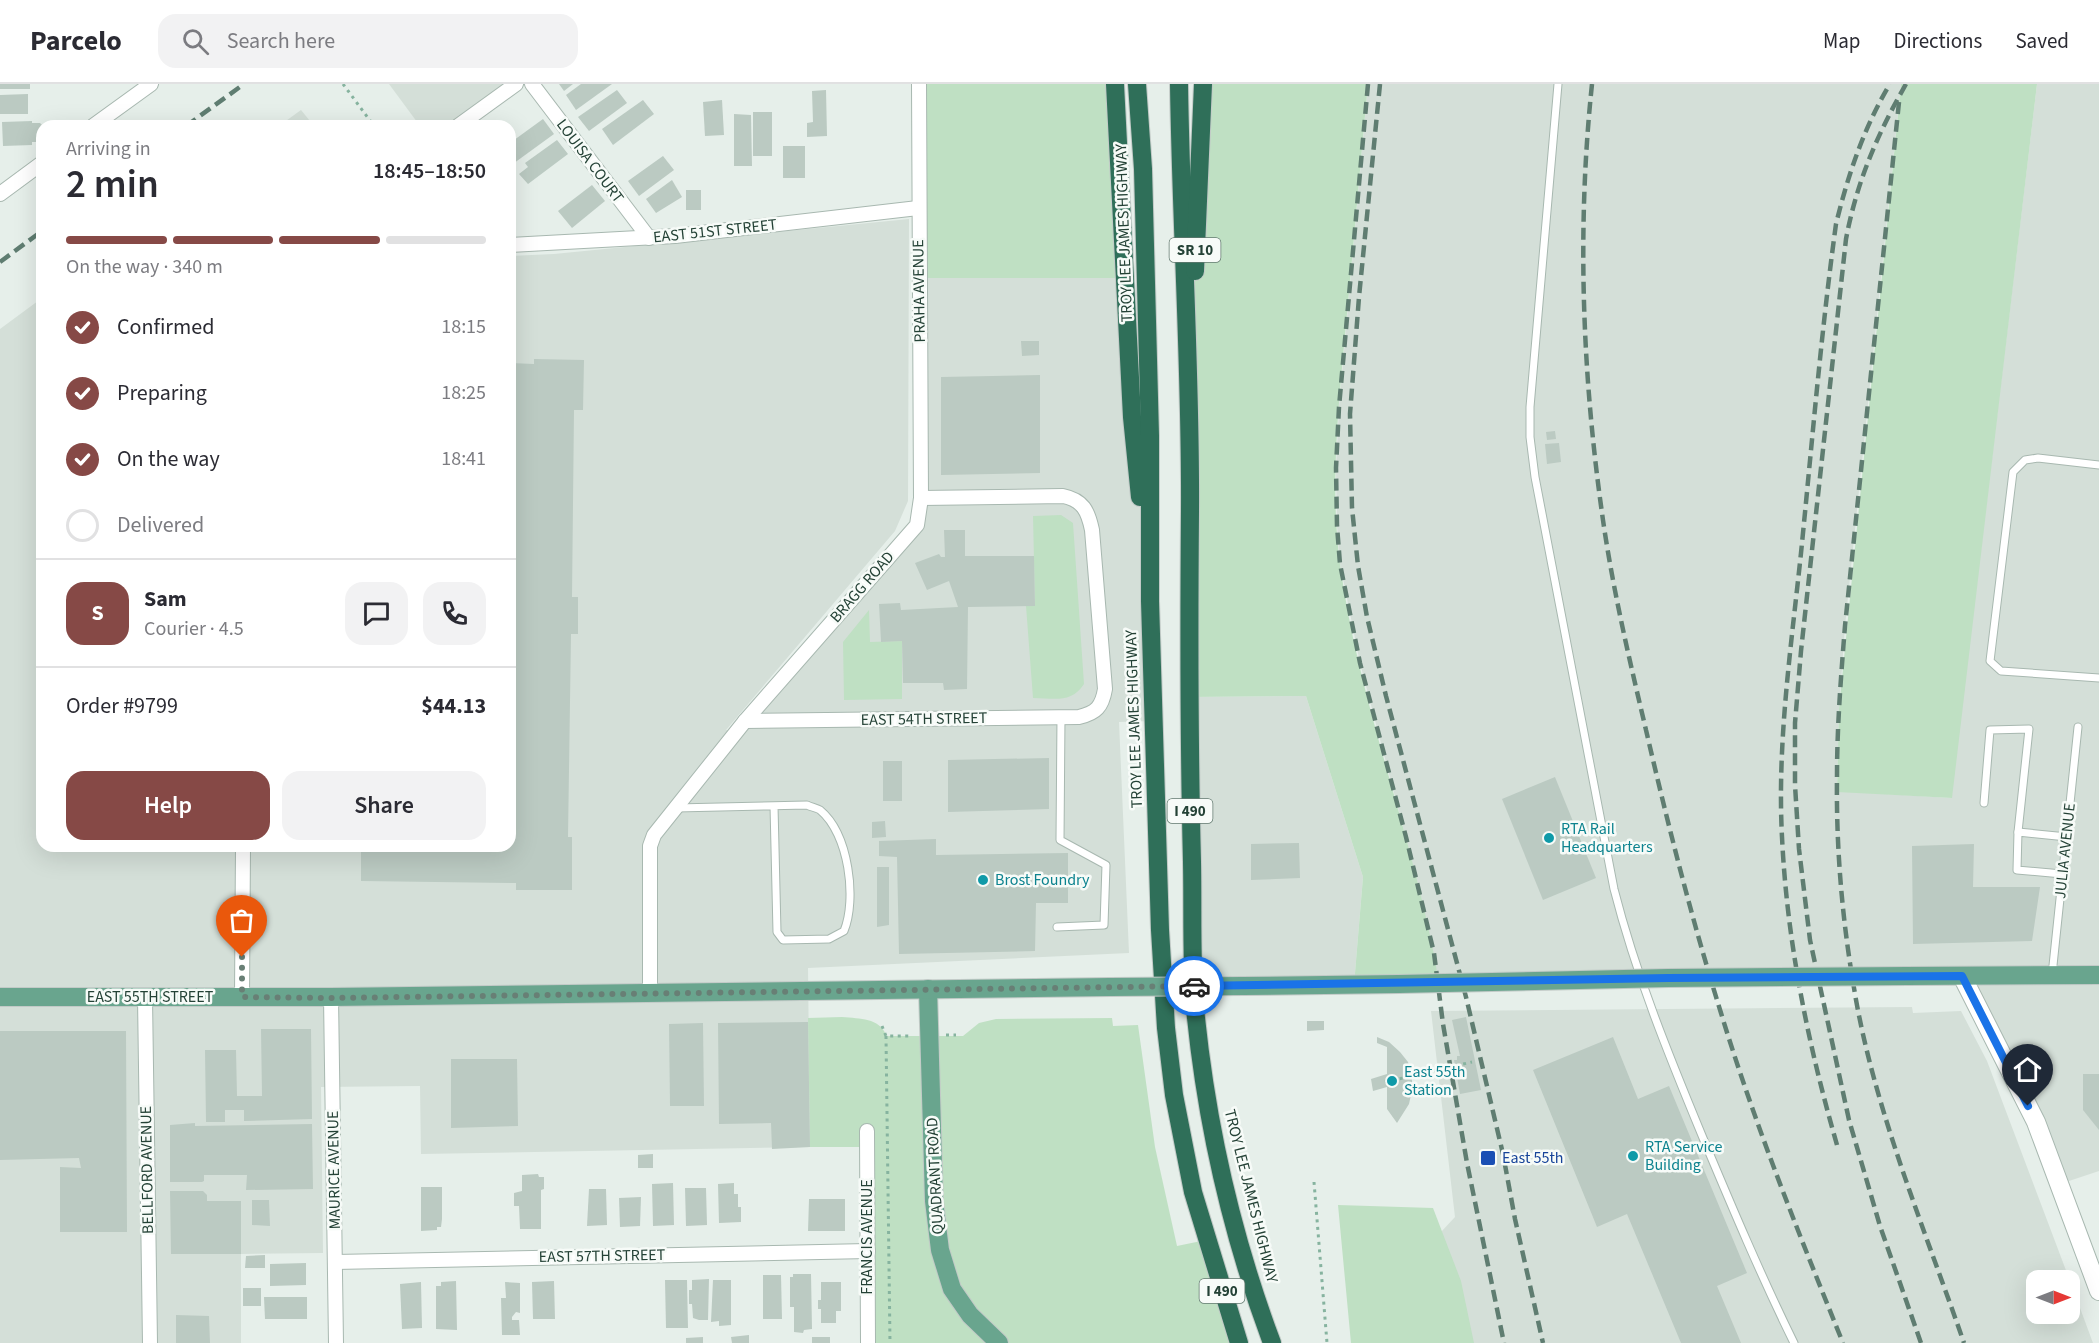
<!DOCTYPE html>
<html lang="en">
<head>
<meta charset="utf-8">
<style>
	body { margin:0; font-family:"Source Sans 3",sans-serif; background:#f2f2f3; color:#2b2b33; height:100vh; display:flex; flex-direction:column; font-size:22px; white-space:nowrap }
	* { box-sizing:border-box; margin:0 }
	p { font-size:20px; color:#7c7c81 }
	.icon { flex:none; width:33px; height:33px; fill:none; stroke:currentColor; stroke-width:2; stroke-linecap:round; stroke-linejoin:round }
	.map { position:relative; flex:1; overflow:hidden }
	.side { position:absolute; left:36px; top:36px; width:480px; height:732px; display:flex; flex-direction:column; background:#fff; border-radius:18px; box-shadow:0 6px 24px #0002 }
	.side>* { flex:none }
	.needle { width:39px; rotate:90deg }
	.controls { position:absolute; left:2026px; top:1186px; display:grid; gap:12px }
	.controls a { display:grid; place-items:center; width:54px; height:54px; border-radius:12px; background:#fff; box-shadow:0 6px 24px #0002; font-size:30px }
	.pin { position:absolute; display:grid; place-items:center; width:51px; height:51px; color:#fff; margin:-62px -26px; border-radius:50% 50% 50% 0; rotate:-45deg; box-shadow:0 0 6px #0007 }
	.pin .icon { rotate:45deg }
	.courier { position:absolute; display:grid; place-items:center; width:60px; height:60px; margin:-30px; border:4px solid #1a73e8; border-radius:50%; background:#fff; color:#222; box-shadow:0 2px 8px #0007 }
	.head em { font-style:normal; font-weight:600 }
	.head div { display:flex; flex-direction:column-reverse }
	.head { display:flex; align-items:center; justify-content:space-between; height:102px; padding:0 30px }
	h1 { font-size:39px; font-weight:600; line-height:45px }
	.bar { display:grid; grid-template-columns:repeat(4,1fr); gap:9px 6px; align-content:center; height:72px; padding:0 30px }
	.bar i { height:8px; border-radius:4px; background:#e1e1e2 }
	.bar .current { background:#864946 }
	.bar p { grid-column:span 4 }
	.line { display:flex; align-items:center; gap:15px; padding:0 30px; border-top:2px solid #e1e1e2 }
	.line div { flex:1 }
	.round { display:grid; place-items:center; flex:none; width:63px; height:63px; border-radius:18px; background:#f2f2f3 }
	ol { padding:0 30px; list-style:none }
	li { display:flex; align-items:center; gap:18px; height:66px }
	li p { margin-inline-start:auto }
	li .icon { padding:6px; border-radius:50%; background:#864946; color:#fff; stroke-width:4 }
	li:last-child { color:#7c7c81 }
	li i { width:33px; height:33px; border:3px solid #e1e1e2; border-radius:50% }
	.action { display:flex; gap:12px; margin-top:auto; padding:12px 30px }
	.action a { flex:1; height:69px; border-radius:18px; background:#864946; color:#fff; font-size:24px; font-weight:600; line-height:69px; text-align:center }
	.action a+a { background:#f2f2f3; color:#2b2b33 }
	header { display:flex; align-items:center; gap:36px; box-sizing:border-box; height:84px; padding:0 30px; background:#fff; border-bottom:2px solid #e1e1e2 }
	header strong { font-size:28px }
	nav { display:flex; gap:33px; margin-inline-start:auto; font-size:21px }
	.search { width:420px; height:54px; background:#f2f2f3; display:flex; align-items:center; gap:15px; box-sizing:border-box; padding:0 21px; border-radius:18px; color:#7c7c81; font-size:22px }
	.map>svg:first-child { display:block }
	.built { fill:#d4dfd8 }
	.green { fill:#bfe0c3 }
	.building { fill:#bbcac2 }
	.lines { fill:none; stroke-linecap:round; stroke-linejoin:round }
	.service-casing { stroke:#a8b8b0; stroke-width:9 }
	.minor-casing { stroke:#a8b8b0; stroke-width:16 }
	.tertiary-casing { stroke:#a8b8b0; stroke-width:20 }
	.primary-casing { stroke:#c2cac7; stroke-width:20 }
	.motorway-casing { stroke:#c2cac7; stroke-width:20 }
	.path { stroke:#86b39f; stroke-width:3; stroke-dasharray:3 4.5; stroke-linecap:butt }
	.service { stroke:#fff; stroke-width:7 }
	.minor { stroke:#fff; stroke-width:14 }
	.tertiary { stroke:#fff; stroke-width:18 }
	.primary { stroke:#69a58e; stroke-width:18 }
	.motorway { stroke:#2f6f59; stroke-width:18 }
	.rail { stroke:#5f7d71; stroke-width:4.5; stroke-dasharray:12 6; stroke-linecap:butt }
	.primary-bridge-casing { stroke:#c2cac7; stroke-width:20; stroke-linecap:butt }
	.path-bridge { stroke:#86b39f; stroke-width:3; stroke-dasharray:3 4.5; stroke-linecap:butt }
	.primary-bridge { stroke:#69a58e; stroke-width:18 }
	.done { stroke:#687f75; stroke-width:6; stroke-dasharray:0 10.8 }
	.route { stroke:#1a73e8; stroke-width:8 }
	.culture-dot { fill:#0f9aa8; stroke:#f7fbf8; stroke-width:2 }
	.transit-dot { fill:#1a4fb4; stroke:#f7fbf8; stroke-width:2 }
	.labels { text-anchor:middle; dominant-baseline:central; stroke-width:5; stroke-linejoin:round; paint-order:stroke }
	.shield { fill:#f7fbf8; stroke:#637a70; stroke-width:1.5 }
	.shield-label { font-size:15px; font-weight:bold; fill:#244236 }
	.street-label { font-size:16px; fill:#244236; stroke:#f7fbf8 }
	.culture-label { font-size:16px; fill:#0d838f; stroke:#f7fbf8; text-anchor:start }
	.transit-label { font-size:16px; fill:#164399; stroke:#f7fbf8; text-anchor:start }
</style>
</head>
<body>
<header>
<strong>Parcelo</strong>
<div class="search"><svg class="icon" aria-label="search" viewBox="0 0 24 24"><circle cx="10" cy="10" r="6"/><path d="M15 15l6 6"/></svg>Search here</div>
<nav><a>Map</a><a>Directions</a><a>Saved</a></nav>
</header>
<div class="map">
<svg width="2099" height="1259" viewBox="0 0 2099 1259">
	<rect width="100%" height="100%" fill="#e6efea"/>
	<!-- built -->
	<g class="built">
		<path d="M389,0h126l-58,42h-37z"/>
		<path d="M1368,0h533l-56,542 -6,83 -2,82 114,7 86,-714h62v1087l-39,13 -98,-208 -523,7 -19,-91 -60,-229 -20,-99 -3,-38 -1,-58 3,-61z"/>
		<path d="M301,26l13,16h-35z"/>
		<path d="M909,135l-1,282 -13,30 -169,199h12l179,-205 2,-247h205l8,139 18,184 3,120 -34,1 10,231 -321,15 2,179 -389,7 -1,-68 -99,1 2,166 -82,1v89h-241v-1014l42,-31v548h468v-590l44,-2z"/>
		<path d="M1306,612l57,181 -9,108 -160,3 -6,-291z"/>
		<path d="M1912,923l1,6 48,-2 26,50 83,220h-33v33h33v-33l23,62h-704l11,-67 55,-59 -24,-206z"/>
	</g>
	<!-- green -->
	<g class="green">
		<path d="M919,0h196l9,194h-205z"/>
		<path d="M1203,0h165c-8,84 -15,167 -23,251 -7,76 -15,153 -5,229 19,142 76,277 99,419l-85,2 9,-108 -57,-181 -118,1c1,-205 4,-409 15,-613z"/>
		<path d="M1901,0h136l-85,714 -115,-6 2,-83z"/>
		<path d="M1061,431l12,8 11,161c-13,20 -30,14 -51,14l-7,-92h9l-2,-90z"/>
		<path d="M869,526l1,32 32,-1v58l-58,1 -1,-58z"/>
		<path d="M842,933c19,2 36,0 45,19h76l16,-13 17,-4 116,-1 1,8 25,-1 17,122 22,99 29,-6 33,103h-371l-2,-196h-56l-2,-129z"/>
		<path d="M1338,1121l95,3 28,73 13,62h-123z"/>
	</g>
	<!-- building -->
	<g class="building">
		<rect x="0" y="0" width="30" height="5"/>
		<path d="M559,0h14l-9,7z"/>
		<path d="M581,0h31l-36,26 -10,-15z"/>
		<path d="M617,6l10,13 -38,28 -11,-14z"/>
		<path d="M826,6l1,46 -20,1v-14l6,-1 -1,-31z"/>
		<path d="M28,10v20h-28v-19z"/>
		<path d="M643,16l11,14 -41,31 -11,-16z"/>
		<path d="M722,16l2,35 -19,1 -2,-34z"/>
		<rect x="753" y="28" width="19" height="44"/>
		<path d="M734,30l17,1 1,51h-18z"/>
		<path d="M543,35l11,15 -44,32v-23z"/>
		<path d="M32,37v2h8l2,2v14l-2,3h-8v3l-29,1 -1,-24z"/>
		<path d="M557,56l11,14 -40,30 -9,-10 9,-7 -3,-4z"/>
		<rect x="783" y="62" width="22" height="32"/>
		<path d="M663,72l11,14 -35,26 -11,-15z"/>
		<path d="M672,96l10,17 -26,16 -10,-14z"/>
		<path d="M592,101l13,16 -33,27 -14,-17z"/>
		<rect x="686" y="106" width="15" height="20"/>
		<path d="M1021,257h18v14l-17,1z"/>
		<path d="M534,275l50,1 -1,50h-9l-2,187h6v37h-7l-3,203h4v53h-56v-7l-155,-2v-35h149v-483l24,1z"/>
		<path d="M1040,291v98l-99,2v-98z"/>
		<path d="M1555,347l1,8 -9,1 -1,-8z"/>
		<path d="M1559,359l2,19 -14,2 -2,-20z"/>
		<path d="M944,446h21v26h69l1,50 -67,1 -1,82 -23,1 -1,-7h-40l-1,-42 -21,1 -2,-38 21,-1 1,7 57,-3 -9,-26 -22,9 -12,-27 24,-9 2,3h4z"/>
		<path d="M1049,674v51l-101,3v-52z"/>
		<rect x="883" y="677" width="19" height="40"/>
		<path d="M1555,693l41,101 -53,22 -41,-101z"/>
		<path d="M885,737l1,16 -14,1v-16z"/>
		<path d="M936,755v16l132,-2v50h-32l-1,48 -136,3 -2,-97 -18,-1v-15z"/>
		<path d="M1299,759l1,35 -49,2v-36z"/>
		<path d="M1974,760l-1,43h67l-8,54 -119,3 -1,-98z"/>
		<path d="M877,783h12v58l-12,2z"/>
		<path d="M1466,933l15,73 -21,4 -6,-34h3v-4h3l-8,-36z"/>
		<path d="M1307,937h17v9l-17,1z"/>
		<path d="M808,938l2,125 -38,2 -1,-26 -52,1 -1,-101z"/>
		<path d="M703,939l1,83h-34l-1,-82z"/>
		<path d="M261,945h50l1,90 -68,2v-11h-19v12h-19l-1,-72h31l1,46h25z"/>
		<path d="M0,947h126l1,201h-67v-65l21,1 -2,-10 -79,2z"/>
		<path d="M1377,953l12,5 11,10 8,10 4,14v14l-3,14 -12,19 -10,-14v-22l-14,4 -2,-12 16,-5v-27l-10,-4z"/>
		<path d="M1613,953l25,62 31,-13 78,187 -30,13 24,57h-60l-54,-129 -30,13 -64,-157z"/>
		<path d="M451,975h66l1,67 -67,2z"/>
		<path d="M2083,990h16v56l-16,-20z"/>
		<path d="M195,1039v3l117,-2 1,65 -67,1 1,-15h-43v6l-2,1h-32v-57z"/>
		<path d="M653,1070v14h-15v-13z"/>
		<path d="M538,1090l1,3h5v12l-3,1v39h-21l-1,-23h-5v-13l8,-2v-16z"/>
		<path d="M673,1099l1,42 -21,1 -1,-42z"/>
		<path d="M734,1099v11h4v13h3v15l-22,1 -1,-39z"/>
		<path d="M421,1103h21v32l-1,8h-4v3l-16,1z"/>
		<path d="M685,1104h21l1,37 -21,1z"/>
		<path d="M589,1105h17l1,36 -20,1z"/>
		<path d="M170,1107h33l4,4v6h34v53h-70z"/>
		<path d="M641,1113l-1,29 -20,1 -1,-29z"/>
		<path d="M809,1115h36v32h-37z"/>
		<path d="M252,1116h17l1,26 -18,-1z"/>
		<path d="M265,1171v13h-20l1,-12z"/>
		<path d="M306,1179v22l-36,1v-22z"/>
		<path d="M793,1190h18l1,55 -8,1 -1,3 -9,-1v-25h-4v-30h3z"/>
		<path d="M763,1191h18l1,44h-19z"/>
		<path d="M709,1195l-1,41h-9l-6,-2 -1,-14h-3v-14h3v-10z"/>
		<path d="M665,1196h22l1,48h-22z"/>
		<path d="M713,1196h18v45l-12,1v-5l-8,1z"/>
		<path d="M456,1197l1,49 -21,-1v-43h5v-4z"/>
		<path d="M554,1197l1,38h-22l-1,-37z"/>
		<path d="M421,1198l1,46 -20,1 -2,-45z"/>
		<path d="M505,1198l15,1v30l-4,-1 -4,5v3h7l1,15h-18l-1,-37h5z"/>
		<path d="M821,1198h20v29h-5v12h-15v-14h-3v-9h3z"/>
		<rect x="243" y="1204" width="18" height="18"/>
		<path d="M264,1213h43v22h-42z"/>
		<path d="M176,1231l33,1 1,27h-34z"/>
		<path d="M749,1251v8h-17l-1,-6z"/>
		<path d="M703,1253v6h-17v-5z"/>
		<rect x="812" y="1253" width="18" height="6"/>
	</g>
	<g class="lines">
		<!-- service casing -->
		<g class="service-casing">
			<g id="service">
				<path d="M1558,0l-28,323v30l5,40 79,412c22,86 55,167 89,249 29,69 58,138 91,205"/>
				<path d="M2099,381l-61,-7 -13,2 -12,12 -23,189 11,10 98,7"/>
				<path d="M1984,719l6,-73 39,-1 -11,103"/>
				<path d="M676,724l131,-3c4,2 10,3 13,5 29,24 37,89 24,121l-15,8 -46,1 -6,-8 -3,-126"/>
				<path d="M2062,790l-45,-4 1,-38 49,5"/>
				<path d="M1057,843l47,-2 2,-60 -46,-25 1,-123"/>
				<path d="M2052,891l26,-248"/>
			</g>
		</g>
		<!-- minor casing -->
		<g class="minor-casing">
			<g id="minor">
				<path d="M532,0l117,154"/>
				<path d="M93,42l58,-42"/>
				<path d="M458,42l58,-42"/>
				<path d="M0,110l42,-31"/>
				<path d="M510,161l165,-9 243,-28"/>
				<path d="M745,637l334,-4c17,-4 23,-10 26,-28l-13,-159c-4,-19 -9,-30 -29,-34l-142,2"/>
				<path d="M650,908v-146l4,-11 91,-114 172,-196 4,-27 -2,-414"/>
				<path d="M242,913l1,-151"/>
				<path d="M331,913l5,346"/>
				<path d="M145,914l5,345"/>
				<path d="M867,1047l1,212"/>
				<path d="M335,1178l533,-11"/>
			</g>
		</g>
		<!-- tertiary casing -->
		<g class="tertiary-casing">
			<path id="tertiary" d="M1962,892l74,146 63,169"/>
		</g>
		<!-- primary casing -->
		<g class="primary-casing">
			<g id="primary">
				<path d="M1907,892l192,-1"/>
				<path d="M1243,902l156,-2"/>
				<path d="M928,905l6,212 6,49 12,39 18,26 29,28"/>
				<path d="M0,913h331l779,-10"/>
			</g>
		</g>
		<!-- motorway casing -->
		<g class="motorway-casing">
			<g id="motorway">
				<path d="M1115,0l17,333 8,80"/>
				<path d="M1137,0l6,85 7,267v165l10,329 6,98 8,67 19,97 46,151"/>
				<path d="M1179,0c2,142 12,285 11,427 -1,117 -1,234 2,351 1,48 -1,98 3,146 11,114 37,228 77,335"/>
				<path d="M1195,187l8,-187"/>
			</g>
		</g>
		<!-- path -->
		<g class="path">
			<path d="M343,0l31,42"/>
			<path d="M882,942l4,10h26"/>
			<path d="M946,951h10"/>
			<path d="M886,952l4,307"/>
			<path d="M1385,998l27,-6"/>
			<path d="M1314,1098l13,161"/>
		</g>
		<!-- service -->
		<use href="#service" class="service"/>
		<!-- minor -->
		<use href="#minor" class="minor"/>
		<!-- tertiary -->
		<use href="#tertiary" class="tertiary"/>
		<!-- primary -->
		<use href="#primary" class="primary"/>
		<!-- motorway -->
		<use href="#motorway" class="motorway"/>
		<!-- rail -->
		<g class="rail">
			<path d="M1368,0l-29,323 -3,61 1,58 3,38 20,99 46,174 28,116 9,71 24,139 37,180"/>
			<path d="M1380,0l-21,213 -9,117 2,94 6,58 9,51 19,79 80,301 37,157 12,65 28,124"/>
			<path d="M1592,0c-15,142 -10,287 10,429 10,73 27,145 44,217 22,95 46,190 75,283 34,112 78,221 122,330"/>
			<path d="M1906,0c-29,51 -49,97 -60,155l-45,412 -6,72v62l4,64 11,91 39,180 31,106 41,117"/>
			<path d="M1899,18l-54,524c-4,50 -8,100 -8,150 -1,71 5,142 17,212 19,118 71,242 110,355"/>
			<path d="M186,42l58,-42"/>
			<path d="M0,178l42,-31"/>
			<path d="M1837,1061c-29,-101 -50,-203 -55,-308 -5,-94 9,-189 19,-284 11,-109 20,-220 35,-329 12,-49 28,-97 54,-140"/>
		</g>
		<!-- primary-bridge casing -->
		<g class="primary-bridge-casing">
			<g id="primary-bridge">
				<path d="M1399,900l269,-6 239,-2"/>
				<path d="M1110,903l133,-1"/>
			</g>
		</g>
		<!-- path-bridge -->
		<path class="path-bridge" d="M1412,992l60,-14"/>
		<!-- primary-bridge -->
		<use href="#primary-bridge" class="primary-bridge"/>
	</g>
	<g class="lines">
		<!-- done -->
		<path class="done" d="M242,873v40l89,1 863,-12"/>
		<!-- route -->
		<path class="route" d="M1194,902l474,-8 294,-2 66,130"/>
	</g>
	<!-- markers -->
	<g class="culture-dot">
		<circle cx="1549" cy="754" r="6"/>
		<circle cx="983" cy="796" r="6"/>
		<circle cx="1392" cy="997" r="6"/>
		<circle cx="1633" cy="1072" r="6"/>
	</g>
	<rect class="transit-dot" x="1480" y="1066" width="16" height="16" rx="3"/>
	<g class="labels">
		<!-- shield labels -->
		<g class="shield">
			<rect x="1169.5" y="154" width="51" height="24" rx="4.5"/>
			<rect x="1167.5" y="715" width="45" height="24" rx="4.5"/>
			<rect x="1199.5" y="1195" width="45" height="24" rx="4.5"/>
		</g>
		<g class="shield-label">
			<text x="1195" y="166">SR 10</text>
			<text x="1190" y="727">I 490</text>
			<text x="1222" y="1207">I 490</text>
		</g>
		<!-- street labels -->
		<g class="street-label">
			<text transform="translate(590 77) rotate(53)">LOUISA COURT</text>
			<text transform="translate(715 147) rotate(-6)">EAST 51ST STREET</text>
			<text transform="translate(1124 149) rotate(-92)">TROY LEE JAMES HIGHWAY</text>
			<text transform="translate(919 207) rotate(-91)">PRAHA AVENUE</text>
			<text transform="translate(862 503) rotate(-49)">BRAGG ROAD</text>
			<text transform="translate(924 635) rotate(-1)">EAST 54TH STREET</text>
			<text transform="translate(1134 635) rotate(-92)">TROY LEE JAMES HIGHWAY</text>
			<text transform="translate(2065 767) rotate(-84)">JULIA AVENUE</text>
			<text x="150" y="913">EAST 55TH STREET</text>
			<text transform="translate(147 1086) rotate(-91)">BELLFORD AVENUE</text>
			<text transform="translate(334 1086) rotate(-91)">MAURICE AVENUE</text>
			<text transform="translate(935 1092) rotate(-93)">QUADRANT ROAD</text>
			<text transform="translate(1251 1112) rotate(76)">TROY LEE JAMES HIGHWAY</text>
			<text transform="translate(867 1153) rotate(-90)">FRANCIS AVENUE</text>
			<text transform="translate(602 1172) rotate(-1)">EAST 57TH STREET</text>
		</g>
		<!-- culture labels -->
		<g class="culture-label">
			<text x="1561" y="745">RTA Rail<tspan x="1561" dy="18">Headquarters</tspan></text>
			<text x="995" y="796">Brost Foundry</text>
			<text x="1404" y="988">East 55th<tspan x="1404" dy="18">Station</tspan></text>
			<text x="1645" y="1063">RTA Service<tspan x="1645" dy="18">Building</tspan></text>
		</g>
		<!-- transit labels -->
		<g class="transit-label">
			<text x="1502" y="1074">East 55th</text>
		</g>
	</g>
</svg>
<div class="controls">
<a><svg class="needle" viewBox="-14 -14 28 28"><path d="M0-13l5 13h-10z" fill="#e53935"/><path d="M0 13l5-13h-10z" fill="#7c7c81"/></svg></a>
</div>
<div class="pin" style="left:242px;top:873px;background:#ea580c"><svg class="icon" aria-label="bag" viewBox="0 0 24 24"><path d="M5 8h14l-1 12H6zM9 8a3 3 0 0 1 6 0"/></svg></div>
<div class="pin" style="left:2028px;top:1022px;background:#1f2937"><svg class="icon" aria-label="home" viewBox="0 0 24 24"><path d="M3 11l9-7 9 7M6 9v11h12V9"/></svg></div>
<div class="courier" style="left:1194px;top:902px"><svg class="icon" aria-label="car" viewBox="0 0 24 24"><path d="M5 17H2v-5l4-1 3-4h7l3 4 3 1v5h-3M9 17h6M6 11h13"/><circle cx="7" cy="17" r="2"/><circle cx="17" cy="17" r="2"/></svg></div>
<section class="side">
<div class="head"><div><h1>2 min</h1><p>Arriving in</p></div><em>18:45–18:50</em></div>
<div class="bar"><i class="current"></i><i class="current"></i><i class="current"></i><i></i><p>On the way · 340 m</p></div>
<ol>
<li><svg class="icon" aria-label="check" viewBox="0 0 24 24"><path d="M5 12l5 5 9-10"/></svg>Confirmed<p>18:15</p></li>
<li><svg class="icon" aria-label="check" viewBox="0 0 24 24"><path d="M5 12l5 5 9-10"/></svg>Preparing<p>18:25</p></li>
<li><svg class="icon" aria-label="check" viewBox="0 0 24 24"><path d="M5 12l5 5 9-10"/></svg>On the way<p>18:41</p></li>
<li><i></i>Delivered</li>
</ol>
<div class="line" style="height:108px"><b class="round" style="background:#864946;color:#fff">S</b><div><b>Sam</b><p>Courier · 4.5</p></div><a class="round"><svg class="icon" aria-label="chat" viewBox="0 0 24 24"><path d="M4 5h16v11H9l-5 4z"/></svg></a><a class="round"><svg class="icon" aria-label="phone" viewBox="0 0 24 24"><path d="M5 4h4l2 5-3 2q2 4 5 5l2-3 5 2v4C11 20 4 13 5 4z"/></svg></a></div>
<div class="line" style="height:78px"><div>Order #9799</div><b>$44.13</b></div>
<div class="action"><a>Help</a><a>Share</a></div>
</section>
</div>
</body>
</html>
